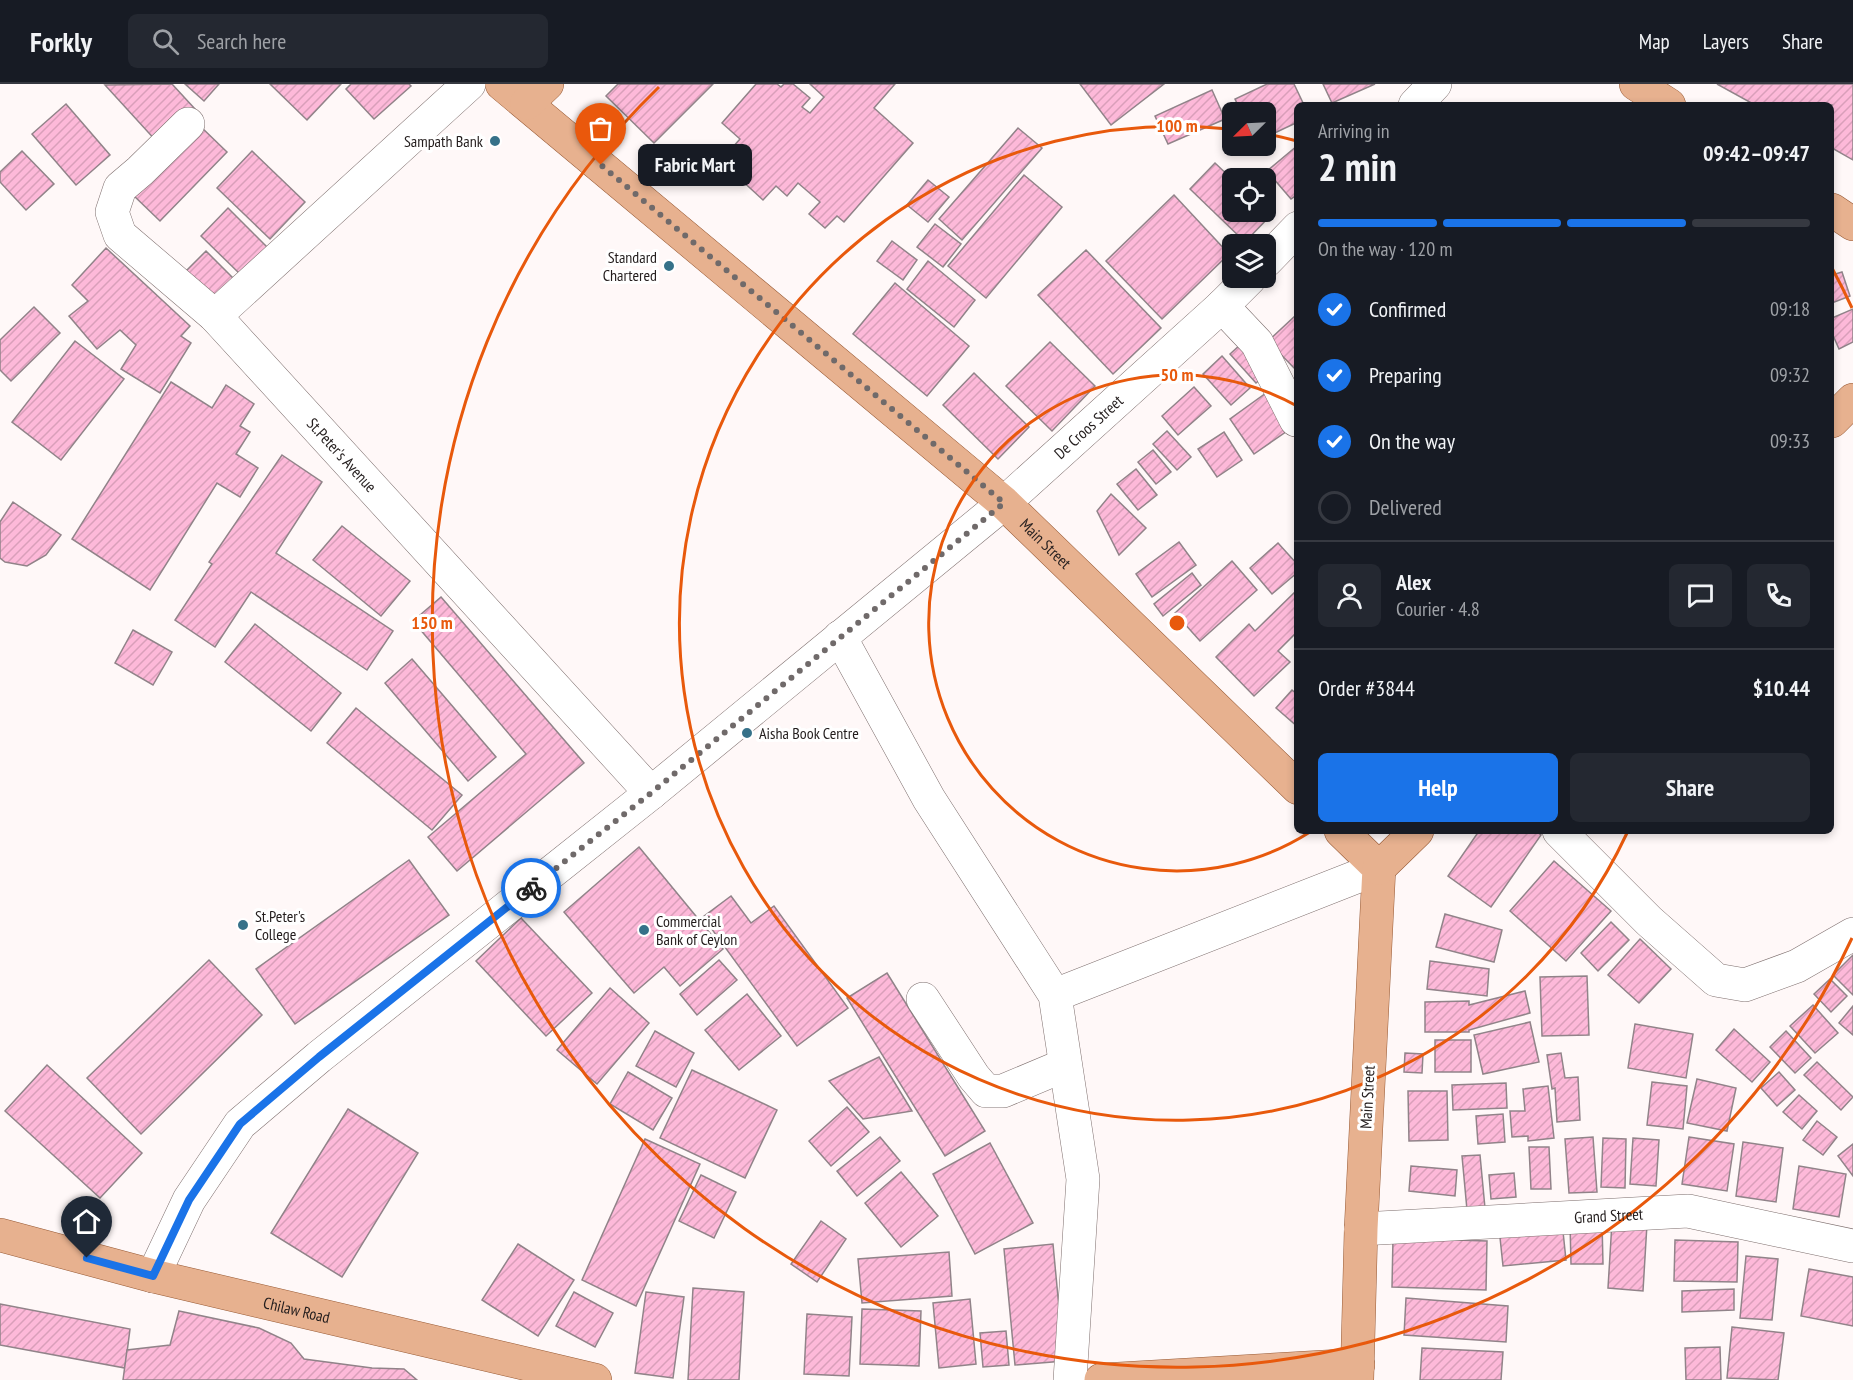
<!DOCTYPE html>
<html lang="en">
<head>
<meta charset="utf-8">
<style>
	body { margin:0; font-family:"PT Sans Narrow",sans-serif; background:#242831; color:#f1f3f6; height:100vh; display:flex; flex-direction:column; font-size:22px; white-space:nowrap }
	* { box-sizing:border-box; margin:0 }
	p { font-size:20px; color:#9ea1a6 }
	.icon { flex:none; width:33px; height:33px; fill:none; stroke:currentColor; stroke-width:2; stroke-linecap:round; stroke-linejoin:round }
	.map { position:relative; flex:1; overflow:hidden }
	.side { position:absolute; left:1294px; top:18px; width:540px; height:732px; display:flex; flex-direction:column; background:#171b24; border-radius:9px; box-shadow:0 3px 9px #0003 }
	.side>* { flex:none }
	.needle { width:39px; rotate:246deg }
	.buttons { position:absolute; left:1222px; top:18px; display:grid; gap:12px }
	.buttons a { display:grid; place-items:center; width:54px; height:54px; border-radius:9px; background:#171b24; box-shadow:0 3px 9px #0003; font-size:30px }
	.pin { position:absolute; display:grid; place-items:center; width:51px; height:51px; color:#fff; margin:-62px -26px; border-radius:50% 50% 50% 0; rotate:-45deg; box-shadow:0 0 6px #0007 }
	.pin .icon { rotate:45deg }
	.courier { position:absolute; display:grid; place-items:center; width:60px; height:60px; margin:-30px; border:4px solid #1a73e8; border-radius:50%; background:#fff; color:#222; box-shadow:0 2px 8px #0007 }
	.bubble { position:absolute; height:42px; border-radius:9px; background:#171b24; box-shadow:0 3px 9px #0003; font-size:20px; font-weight:700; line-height:42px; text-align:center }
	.overview em { font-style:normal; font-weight:700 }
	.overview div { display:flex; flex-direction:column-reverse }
	.overview { display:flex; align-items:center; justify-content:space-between; height:102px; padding:0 24px }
	h1 { font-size:39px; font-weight:700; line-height:45px }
	.bar { display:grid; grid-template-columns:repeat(4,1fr); gap:9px 6px; align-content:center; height:72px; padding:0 24px }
	.bar i { height:8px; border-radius:4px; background:#363941 }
	.bar .active { background:#1a73e8 }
	.bar p { grid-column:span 4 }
	.line { display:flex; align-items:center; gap:15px; padding:0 24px; border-top:2px solid #363941 }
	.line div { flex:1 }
	.round { display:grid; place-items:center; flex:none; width:63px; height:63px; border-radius:9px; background:#242831 }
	ol { padding:0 24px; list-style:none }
	li { display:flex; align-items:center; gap:18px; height:66px }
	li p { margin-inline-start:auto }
	li .icon { padding:6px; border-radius:50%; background:#1a73e8; color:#fff; stroke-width:4 }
	li:last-child { color:#9ea1a6 }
	li i { width:33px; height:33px; border:3px solid #363941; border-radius:50% }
	.primary-button { display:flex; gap:12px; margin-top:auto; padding:12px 24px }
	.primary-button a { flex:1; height:69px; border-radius:9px; background:#1a73e8; color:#fff; font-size:24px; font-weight:700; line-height:69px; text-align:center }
	.primary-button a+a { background:#242831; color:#f1f3f6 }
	header { display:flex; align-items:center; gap:36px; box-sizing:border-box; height:84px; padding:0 30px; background:#171b24; border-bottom:2px solid #363941 }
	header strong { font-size:28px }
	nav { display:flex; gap:33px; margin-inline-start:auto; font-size:21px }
	.search { width:420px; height:54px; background:#242831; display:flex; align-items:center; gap:15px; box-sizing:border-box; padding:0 21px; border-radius:9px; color:#9ea1a6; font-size:22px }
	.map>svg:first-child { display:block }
	.building { fill:url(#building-hatch); stroke:#918389; stroke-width:1.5 }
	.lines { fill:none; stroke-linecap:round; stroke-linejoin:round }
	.minor-casing { stroke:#7e6f6e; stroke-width:34 }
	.major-casing { stroke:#985b36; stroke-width:34 }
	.minor { stroke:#fff; stroke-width:33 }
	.major { stroke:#e7b18f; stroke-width:33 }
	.done { stroke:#706a6a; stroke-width:6; stroke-dasharray:0 10.8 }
	.route { stroke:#1a73e8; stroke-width:8 }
	.ring { fill:none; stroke:#e8590c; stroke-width:3 }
	.poi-dot { fill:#367189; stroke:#fff; stroke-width:2 }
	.labels { text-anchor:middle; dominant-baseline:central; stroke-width:6; stroke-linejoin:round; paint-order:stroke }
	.poi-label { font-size:16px; fill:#231d1d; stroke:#fff; text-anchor:start }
	.street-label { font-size:16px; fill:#231d1d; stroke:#fff }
	.centre { fill:#e8590c; stroke:#fff; stroke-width:3 }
	.ring-label { font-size:18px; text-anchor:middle; font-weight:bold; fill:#e8590c; stroke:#fff; stroke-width:6; stroke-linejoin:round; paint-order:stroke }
</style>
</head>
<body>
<header>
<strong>Forkly</strong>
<div class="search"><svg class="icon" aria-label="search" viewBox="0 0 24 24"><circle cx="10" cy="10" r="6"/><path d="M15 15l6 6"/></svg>Search here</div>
<nav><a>Map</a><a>Layers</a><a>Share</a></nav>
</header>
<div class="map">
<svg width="1853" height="1296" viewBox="0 0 1853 1296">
	<defs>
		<pattern id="building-hatch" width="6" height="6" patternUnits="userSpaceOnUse" patternTransform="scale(1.5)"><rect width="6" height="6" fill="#fdb9d9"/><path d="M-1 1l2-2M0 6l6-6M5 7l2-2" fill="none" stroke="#d99fba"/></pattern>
	</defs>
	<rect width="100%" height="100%" fill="#fff8f8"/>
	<!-- building -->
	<g class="building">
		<path d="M172,0l23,25 -37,34 -53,-58z"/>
		<path d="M185,0h34l-15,17z"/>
		<path d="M270,0h71l-34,36z"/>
		<path d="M351,0h58l2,2 -37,33 -28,-30z"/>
		<path d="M618,0h95l-59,59 -48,-47z"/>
		<path d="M756,0h21l4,3 3,-3h9l17,14 -8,9 8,6 14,-16 -14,-13h85l-21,24 39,35 -69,79 -7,-6 -12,12 -16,-14 11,-12 -22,-19 -11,13 -11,-10 -13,14 -25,-23 12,-13 -18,-16 8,-9 -18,-16z"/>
		<path d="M1080,0h84l-53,41z"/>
		<path d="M1267,0h27l10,21h-6v17l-32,15v-25h-25l-6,-13z"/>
		<path d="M1323,0h52l-43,19z"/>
		<path d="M1717,0h136v76l-21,-12v-43h-77z"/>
		<path d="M1212,6l13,29 -57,25 -13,-28z"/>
		<path d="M66,20l44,51 -34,30 -44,-51z"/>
		<path d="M199,41l28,27 -67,69 -28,-27z"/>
		<path d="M1018,44l24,20 -80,92 -23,-21z"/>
		<path d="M1298,61v49l-7,5 -24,-28z"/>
		<path d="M22,67l32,33 -28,26 -26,-28v-10z"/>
		<path d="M252,67l53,51 -35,37 -53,-51z"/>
		<path d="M1215,79l18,17v32h32l5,4 -25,26 -55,-53z"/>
		<path d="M1024,91l38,32 -76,91 -38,-32z"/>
		<path d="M928,96l21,17 -21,25 -21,-17z"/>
		<path d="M1174,111l55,59 -67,65 -56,-58z"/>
		<path d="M228,124l41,41 -27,27 -41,-40z"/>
		<path d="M935,140l26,20 -18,23 -26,-20z"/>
		<path d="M892,157l25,19 -14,20 -26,-19z"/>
		<path d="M106,164l84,78 -9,10 10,7 -31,50 -39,-24 15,-24 -16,-15 -23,19 -28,-33 19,-15 -16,-16z"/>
		<path d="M1086,166l75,78 -48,46 -75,-79z"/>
		<path d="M206,167l29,29 -24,24 -29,-29z"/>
		<path d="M928,177l47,39 -21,27 -47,-38z"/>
		<path d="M1842,188l8,24 -18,7v-28z"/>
		<path d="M895,199l74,63 -42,50 -74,-62z"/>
		<path d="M34,223l26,26 -49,48 -11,-11v-30z"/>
		<path d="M1853,225v33l-14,7 -7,-16v-15z"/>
		<path d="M1295,232l3,2v48l-3,3 -27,-28z"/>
		<path d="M75,257l49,38 -63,81 -49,-38z"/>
		<path d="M1050,258l45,44 -43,45 -46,-45z"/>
		<path d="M1241,260l26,30 -11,9 -26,-29z"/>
		<path d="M1222,272l28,32 -19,17 -28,-31z"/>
		<path d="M974,289l55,54 -31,32 -55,-54z"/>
		<path d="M171,298l41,26 14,-23 28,19 -14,22 10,6 -14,22 22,14 -18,29 -23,-14 -67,107 -78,-51z"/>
		<path d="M1194,303l17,19 -33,29 -16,-19z"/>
		<path d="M1266,309l24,36 -36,25 -24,-35z"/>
		<path d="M1167,347l24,26 -14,13 -24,-26z"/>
		<path d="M1224,348l18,28 -25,17 -19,-28z"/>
		<path d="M1153,366l18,22 -15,12 -18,-22z"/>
		<path d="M282,371l40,27 -46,71 117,78 -26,39 -116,-78 -36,55 -40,-27 37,-56 -3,-2z"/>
		<path d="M1136,385l21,26 -19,15 -21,-26z"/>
		<path d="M1111,410l35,34 -27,27 -22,-44z"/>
		<path d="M13,418l48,33 -15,20 -19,11 -22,-4 -5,-4v-36z"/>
		<path d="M342,442l68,55 -29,35 -68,-56z"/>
		<path d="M1179,458l17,23 -44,32 -16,-23z"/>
		<path d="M1278,459l20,22v7l-26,22 -22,-26z"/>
		<path d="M1232,477l25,29 -57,51 -25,-28z"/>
		<path d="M1192,489l9,12 -38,31 -9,-12z"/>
		<path d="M1298,505v42l-20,20 12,11 -36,34 -38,-39 33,-33 6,7z"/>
		<path d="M441,513l143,166 -127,108 -29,-34 98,-83 -113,-133z"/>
		<path d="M255,540l86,69 -30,38 -86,-69z"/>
		<path d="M133,546l39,22 -19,33 -38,-22z"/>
		<path d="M412,575l84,98 -28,24 -83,-98z"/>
		<path d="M1292,606l6,5v32l-22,-19z"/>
		<path d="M356,624l106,87 -30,35 -105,-87z"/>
		<path d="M1479,747h57l5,4 -50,72 -43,-31z"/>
		<path d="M639,763l84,102 -43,37 -16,-19 -30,26 -70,-81z"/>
		<path d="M409,776l40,55 -154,109 -39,-55z"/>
		<path d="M1554,777l57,50 -45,50 -56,-50z"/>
		<path d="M731,812l20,27 23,-17 74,102 -51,38 -94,-129z"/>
		<path d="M1445,830l57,16 -8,32 -58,-15z"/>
		<path d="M521,834l71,75 -46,43 -70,-75z"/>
		<path d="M1611,838l18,18 -31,31 -17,-18z"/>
		<path d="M1640,855l31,30 -32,34 -31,-28z"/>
		<path d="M1853,871v40l-20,-20z"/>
		<path d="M209,876l53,55 -121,119 -54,-56z"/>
		<path d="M719,876l18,20 -40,35 -17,-21z"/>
		<path d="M1430,877l59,8 -2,27 -60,-7z"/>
		<path d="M887,889l98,158 -40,25 -98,-158z"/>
		<path d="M1587,892l2,59 -47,1 -2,-59z"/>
		<path d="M1830,895l17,17 -16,16 -17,-18z"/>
		<path d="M610,904l39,35 -52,61 -40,-34z"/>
		<path d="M1525,907l5,22 -61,17v2h-44v-30l44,-1v4z"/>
		<path d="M747,910l34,42 -42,34 -34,-40z"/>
		<path d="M1813,921l25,28 -23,20 -25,-27z"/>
		<path d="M1853,922v29l-14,-12z"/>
		<path d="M1530,938l9,40 -56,12 -9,-39z"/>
		<path d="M1635,940l58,10 -7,44 -58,-10z"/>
		<path d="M1734,945l36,33 -18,20 -36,-32z"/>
		<path d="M655,947l39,22 -18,34 -40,-21z"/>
		<path d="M1786,947l25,27 -16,15 -25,-26z"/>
		<rect x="1435" y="956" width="36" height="32"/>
		<path d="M1405,969l18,1 -1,19 -18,-1z"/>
		<path d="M1561,969l4,25 13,-1 2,43 -23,2 -2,-34 -3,1 -5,-34z"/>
		<path d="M879,973l33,54 -49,8 -34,-38z"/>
		<path d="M1817,978l36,35 -12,13 -37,-35z"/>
		<path d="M47,981l95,88 -42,45 -95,-87z"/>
		<path d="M692,986l85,40 -32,68 -85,-40z"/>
		<path d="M628,988l44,26 -19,32 -43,-26z"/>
		<path d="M1779,988l16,18 -18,16 -16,-18z"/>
		<path d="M1697,995l39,9 -9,43 -40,-8z"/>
		<path d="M1652,998l35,4 -4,43 -36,-4z"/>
		<path d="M1506,999l1,25 -54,2 -1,-25z"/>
		<path d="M1548,1002l6,52 -26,3v-5l-16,1 -2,-26h15l-2,-22z"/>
		<path d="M1408,1007h39l1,49 -39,1z"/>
		<path d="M1799,1011l18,16 -15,18 -19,-17z"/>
		<path d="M847,1023l22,25 -38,34 -22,-25z"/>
		<path d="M348,1025l70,44 -76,124 -71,-44z"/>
		<path d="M1503,1030l2,28 -27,2 -2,-28z"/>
		<path d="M1817,1037l20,16 -14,18 -20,-15z"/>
		<path d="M880,1053l20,24 -43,35 -20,-25z"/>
		<path d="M1593,1053l4,55 -28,1 -4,-54z"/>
		<path d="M1689,1053l45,7 -7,47 -45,-7z"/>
		<path d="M1603,1054l23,1 -1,49 -24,-1z"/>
		<path d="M1633,1054l26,2 -3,46 -26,-2z"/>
		<path d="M645,1055l55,25 -64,142 -54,-26z"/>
		<path d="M1743,1058l40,6 -7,54 -40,-6z"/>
		<path d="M990,1059l43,80 -58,31 -42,-80z"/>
		<path d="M1853,1060v32l-15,-20z"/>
		<path d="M1529,1063h20l2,42h-20z"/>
		<path d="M1480,1071l5,53 -18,2 -5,-54z"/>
		<path d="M1411,1082l46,4 -2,26 -46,-5z"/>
		<path d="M1799,1082l47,8 -7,43 -46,-8z"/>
		<path d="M901,1088l37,44 -37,31 -36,-44z"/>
		<path d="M1514,1089l2,24 -25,2 -2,-24z"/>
		<path d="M701,1091l35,17 -22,46 -35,-17z"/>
		<path d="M821,1137l25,18 -29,43 -26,-18z"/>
		<path d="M1562,1138l4,38 -63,6 -4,-38z"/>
		<path d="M1602,1138l1,42h-32l-1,-41z"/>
		<path d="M1612,1138l35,2 -4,67 -35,-3z"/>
		<path d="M1393,1154l94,3 -1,49 -94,-3z"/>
		<path d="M1675,1156l63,2 -1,40 -63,-1z"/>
		<path d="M518,1160l56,36 -36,56 -56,-36z"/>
		<path d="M1053,1160l11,117 -49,4 -11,-116z"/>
		<path d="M949,1168l3,44 -90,7 -4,-44z"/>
		<path d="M1746,1172l32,3 -6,61 -32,-2z"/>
		<path d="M1809,1185l44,8v49l-52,-10z"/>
		<path d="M693,1204l51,4 -5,88h-51z"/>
		<path d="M1734,1205v21l-52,2v-21z"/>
		<path d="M574,1208l39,21 -18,34 -39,-21z"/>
		<path d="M646,1208l38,5 -11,81 -38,-5z"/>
		<path d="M1406,1214l102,8 -2,36 -102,-7z"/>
		<path d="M970,1215l6,65 -37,4 -6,-65z"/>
		<path d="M0,1220l130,25 -5,39 -125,-23z"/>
		<path d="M862,1225l59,2 -2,55 -59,-2z"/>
		<path d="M179,1227l80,17 32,15 13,16 68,9 32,1 13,11h-294l4,-30 43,-5z"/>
		<path d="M807,1230l45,3 -3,59 -45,-2z"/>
		<path d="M1732,1243l52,6 -6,47 -51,-2z"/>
		<path d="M1006,1247l3,34 -26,2 -3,-34z"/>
		<path d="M1720,1263l1,33h-35l-1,-32z"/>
		<path d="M1422,1264l81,4 -2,28h-81z"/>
	</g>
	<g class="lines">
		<!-- minor casing -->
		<g class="minor-casing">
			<g id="minor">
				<path d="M1415,21l20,-21"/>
				<path id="s1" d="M188,40l-48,47 -20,17 -8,24 8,23 95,81 436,477"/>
				<path d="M1266,177l32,-33"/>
				<path d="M1222,222l35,37 39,77"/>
				<path d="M215,232l254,-232"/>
				<path d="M840,553l89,162 126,196 28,184 -13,201"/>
				<path d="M1559,747l90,90 67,59 29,5 52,-19 56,-32"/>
				<path d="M1055,911l324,-127"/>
				<path d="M923,915l51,78 12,14h17l62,-26"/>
				<path id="s2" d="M1361,1145l327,-18 165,35"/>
				<path id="s3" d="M153,1192l36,-76 51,-76 79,-67 332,-264 353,-290 218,-197 28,-28"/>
			</g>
		</g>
		<!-- major casing -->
		<g class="major-casing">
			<g id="major">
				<path id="s4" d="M502,0l502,419 294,285"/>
				<path d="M1636,0l33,21"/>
				<path d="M527,19l20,-19"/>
				<path d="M1832,126l21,14"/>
				<path d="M1832,337l21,-21"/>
				<path d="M1341,747l38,37 -18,361 -4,151"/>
				<path d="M1379,784l38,-37"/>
				<path id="s5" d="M0,1151l153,41 442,104"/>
				<path d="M1101,1296l257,-15"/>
			</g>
		</g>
		<!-- minor -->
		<use href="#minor" class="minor"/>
		<!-- major -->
		<use href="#major" class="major"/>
	</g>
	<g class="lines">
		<!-- done -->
		<path class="done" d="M531,804l120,-95 353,-290 -403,-338"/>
		<!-- route -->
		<path class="route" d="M87,1174l66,18 36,-76 51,-76 79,-67 212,-169"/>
	</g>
	<!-- distance rings -->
	<g class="ring">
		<path d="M1310 748A248 248 0 1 1 1297 322"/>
		<path d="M1627 749A497 497 0 1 1 1229 45M1268 50A497 497 0 0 1 1297 57"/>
		<path d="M1852 854A745 745 0 1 1 659 3M1832 184A745 745 0 0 1 1852 224"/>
	</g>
	<!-- markers -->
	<g class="poi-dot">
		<circle cx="495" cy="57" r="6"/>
		<circle cx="669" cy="182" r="6"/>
		<circle cx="747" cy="649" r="6"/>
		<circle cx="243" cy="841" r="6"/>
		<circle cx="644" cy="846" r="6"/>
	</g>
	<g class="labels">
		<!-- poi labels -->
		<g class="poi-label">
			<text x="483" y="57" text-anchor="end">Sampath Bank</text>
			<text x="657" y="173" text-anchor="end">Standard<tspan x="657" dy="18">Chartered</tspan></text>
			<text x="759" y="649">Aisha Book Centre</text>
			<text x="255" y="832">St.Peter's<tspan x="255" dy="18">College</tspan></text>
			<text x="656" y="837">Commercial<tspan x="656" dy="18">Bank of Ceylon</tspan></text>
		</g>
		<!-- street labels -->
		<g class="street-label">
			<text stroke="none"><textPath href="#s3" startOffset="1274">De Croos Street</textPath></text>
			<text stroke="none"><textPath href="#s1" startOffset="456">St.Peter's Avenue</textPath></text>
			<text stroke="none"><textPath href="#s4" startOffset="712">Main Street</textPath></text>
			<text transform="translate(1367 1013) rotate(-87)">Main Street</text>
			<text stroke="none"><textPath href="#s2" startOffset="248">Grand Street</textPath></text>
			<text stroke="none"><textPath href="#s5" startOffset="306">Chilaw Road</textPath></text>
		</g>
	</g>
	<circle cx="1177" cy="539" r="9" class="centre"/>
	<g class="ring-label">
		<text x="1177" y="48">100 m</text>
		<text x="1177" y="297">50 m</text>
		<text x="432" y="545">150 m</text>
	</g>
</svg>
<div class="buttons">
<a><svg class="needle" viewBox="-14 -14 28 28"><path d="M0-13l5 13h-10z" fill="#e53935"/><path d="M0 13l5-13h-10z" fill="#9ea1a6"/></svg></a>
<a><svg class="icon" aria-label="locate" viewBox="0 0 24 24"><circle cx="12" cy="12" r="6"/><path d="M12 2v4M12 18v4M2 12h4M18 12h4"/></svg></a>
<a><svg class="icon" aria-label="layers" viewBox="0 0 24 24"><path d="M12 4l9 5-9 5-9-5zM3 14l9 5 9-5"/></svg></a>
</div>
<div class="pin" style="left:601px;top:81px;background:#ea580c"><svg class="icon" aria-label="bag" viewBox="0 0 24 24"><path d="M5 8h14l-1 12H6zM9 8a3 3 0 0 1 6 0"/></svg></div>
<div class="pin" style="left:87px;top:1174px;background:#1f2937"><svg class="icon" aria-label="home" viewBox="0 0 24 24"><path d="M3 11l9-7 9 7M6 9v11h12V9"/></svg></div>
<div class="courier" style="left:531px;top:804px"><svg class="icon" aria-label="bike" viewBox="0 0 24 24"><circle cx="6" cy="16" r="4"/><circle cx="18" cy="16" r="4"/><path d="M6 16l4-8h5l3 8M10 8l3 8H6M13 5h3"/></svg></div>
<div class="bubble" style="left:638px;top:60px;width:114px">Fabric Mart</div>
<section class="side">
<div class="overview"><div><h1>2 min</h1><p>Arriving in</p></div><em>09:42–09:47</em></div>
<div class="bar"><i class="active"></i><i class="active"></i><i class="active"></i><i></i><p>On the way · 120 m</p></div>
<ol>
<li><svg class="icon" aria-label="check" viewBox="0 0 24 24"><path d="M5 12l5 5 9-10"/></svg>Confirmed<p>09:18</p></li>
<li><svg class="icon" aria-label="check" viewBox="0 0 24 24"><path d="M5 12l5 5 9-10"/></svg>Preparing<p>09:32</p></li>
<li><svg class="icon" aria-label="check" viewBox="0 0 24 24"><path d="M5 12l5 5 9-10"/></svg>On the way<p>09:33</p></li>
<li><i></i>Delivered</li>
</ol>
<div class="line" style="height:108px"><a class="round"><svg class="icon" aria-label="person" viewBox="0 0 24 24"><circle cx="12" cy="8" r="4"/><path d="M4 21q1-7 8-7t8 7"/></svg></a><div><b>Alex</b><p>Courier · 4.8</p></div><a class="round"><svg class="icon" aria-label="chat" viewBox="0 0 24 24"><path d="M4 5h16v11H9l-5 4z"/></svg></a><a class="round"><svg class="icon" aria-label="phone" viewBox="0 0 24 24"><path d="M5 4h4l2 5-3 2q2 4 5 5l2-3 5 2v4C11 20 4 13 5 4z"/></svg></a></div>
<div class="line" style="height:78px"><div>Order #3844</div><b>$10.44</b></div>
<div class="primary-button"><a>Help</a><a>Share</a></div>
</section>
</div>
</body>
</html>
